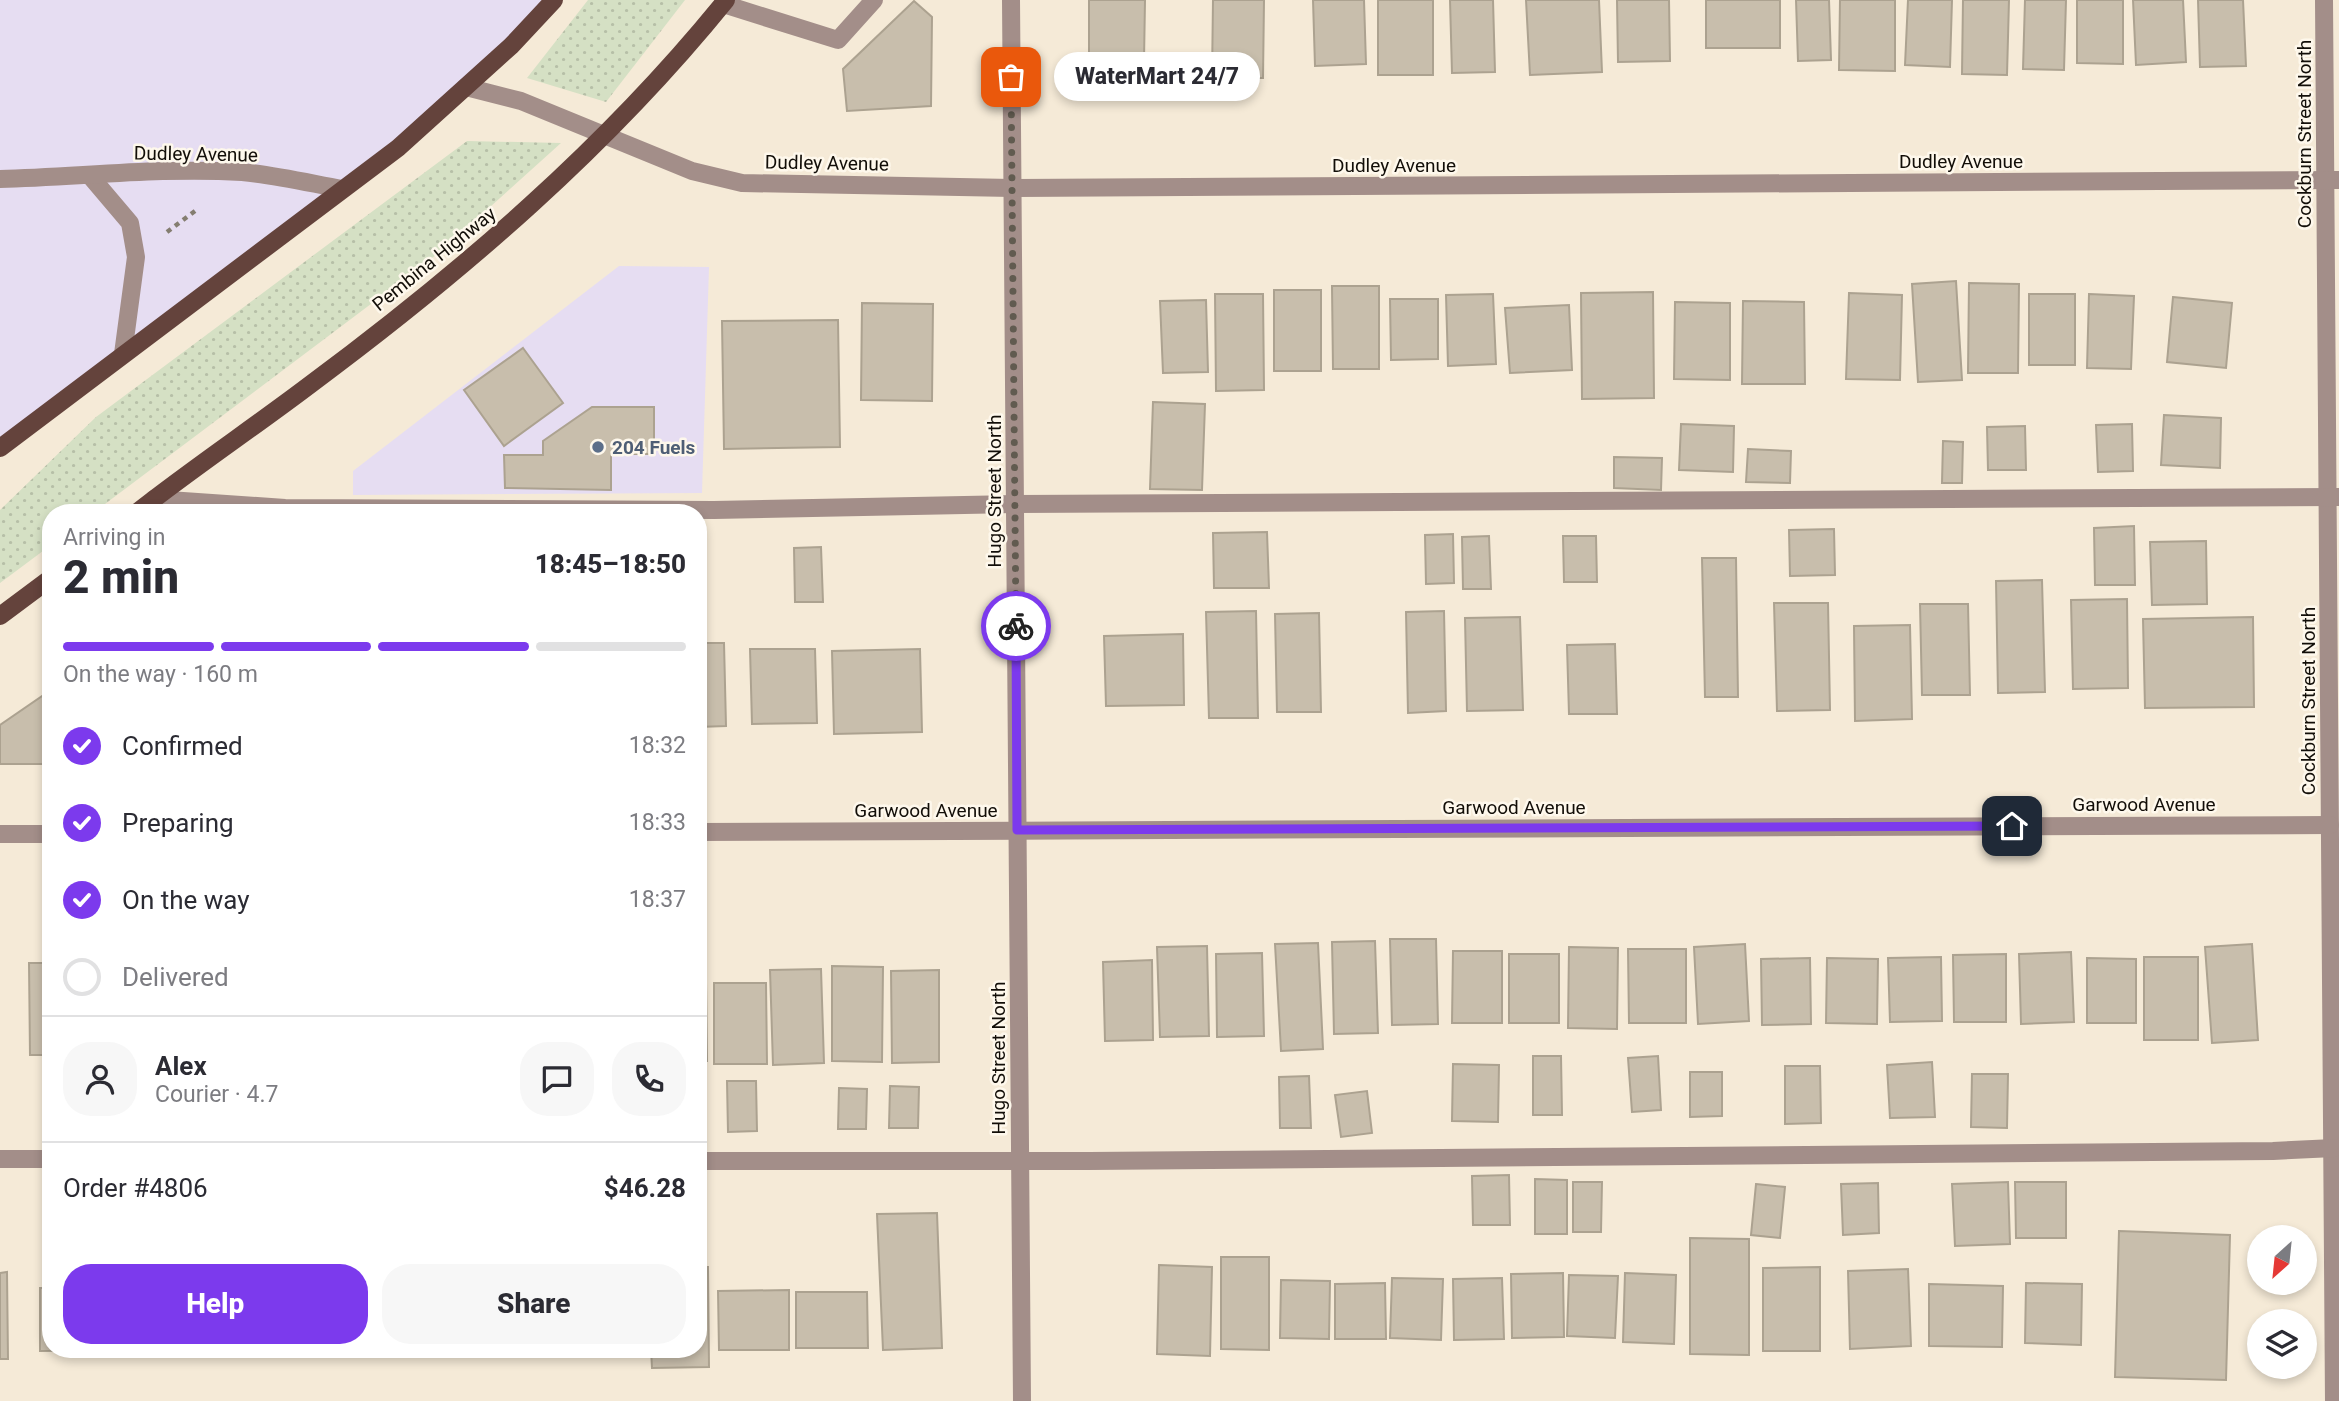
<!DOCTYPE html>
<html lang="en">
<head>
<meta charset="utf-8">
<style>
	body { margin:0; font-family:Roboto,sans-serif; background:#f7f7f7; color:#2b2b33; height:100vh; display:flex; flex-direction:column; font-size:26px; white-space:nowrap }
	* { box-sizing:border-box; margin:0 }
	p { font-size:23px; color:#7c7c81 }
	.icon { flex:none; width:38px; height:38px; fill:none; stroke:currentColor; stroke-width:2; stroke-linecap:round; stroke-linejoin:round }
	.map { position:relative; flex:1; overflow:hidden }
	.drawer { position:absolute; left:42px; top:504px; width:665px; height:854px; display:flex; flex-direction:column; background:#fff; border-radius:28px; box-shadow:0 4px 10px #0003 }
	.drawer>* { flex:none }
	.needle { width:46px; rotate:207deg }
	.fabs { position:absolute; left:2247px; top:1225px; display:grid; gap:14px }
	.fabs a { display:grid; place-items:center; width:70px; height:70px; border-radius:50%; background:#fff; box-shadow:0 4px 10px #0003; font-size:35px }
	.pin { position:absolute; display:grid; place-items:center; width:60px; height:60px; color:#fff; margin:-30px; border-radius:14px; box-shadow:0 4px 10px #0006 }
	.courier { position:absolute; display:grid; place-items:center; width:70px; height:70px; margin:-35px; border:5px solid #7c3aed; border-radius:50%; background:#fff; color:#222; box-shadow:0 2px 9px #0007 }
	.bubble { position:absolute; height:49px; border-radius:24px; background:#fff; box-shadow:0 4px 10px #0003; font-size:23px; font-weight:800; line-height:49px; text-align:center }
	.head em { font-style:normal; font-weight:800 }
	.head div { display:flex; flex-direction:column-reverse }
	.head { display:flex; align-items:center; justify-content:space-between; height:119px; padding:0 21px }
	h1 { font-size:46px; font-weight:800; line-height:52px }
	.bar { display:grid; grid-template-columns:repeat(4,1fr); gap:10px 7px; align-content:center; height:84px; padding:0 21px }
	.bar i { height:9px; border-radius:5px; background:#e1e1e2 }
	.bar .current { background:#7c3aed }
	.bar p { grid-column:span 4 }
	.line { display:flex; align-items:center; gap:18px; padding:0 21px; border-top:2px solid #e1e1e2 }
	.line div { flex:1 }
	.round { display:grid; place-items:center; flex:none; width:74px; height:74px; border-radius:28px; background:#f7f7f7 }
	ol { padding:0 21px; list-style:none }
	li { display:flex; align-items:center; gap:21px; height:77px }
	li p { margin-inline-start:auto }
	li .icon { padding:7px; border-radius:50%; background:#7c3aed; color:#fff; stroke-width:4 }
	li:last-child { color:#7c7c81 }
	li i { width:38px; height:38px; border:4px solid #e1e1e2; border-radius:50% }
	.button { display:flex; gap:14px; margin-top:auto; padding:14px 21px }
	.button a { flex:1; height:80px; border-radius:28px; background:#7c3aed; color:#fff; font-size:28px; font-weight:800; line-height:80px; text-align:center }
	.button a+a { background:#f7f7f7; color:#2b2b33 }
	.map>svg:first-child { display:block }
	.commercial { fill:#e6ddf2 }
	.grass { fill:url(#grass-dots) }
	.building { fill:#c8beac; stroke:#aca290; stroke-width:2 }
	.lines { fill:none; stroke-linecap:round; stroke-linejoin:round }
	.path { stroke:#847d70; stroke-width:4.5; stroke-dasharray:5 5; stroke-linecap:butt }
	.minor { stroke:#a38e89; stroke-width:18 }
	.major { stroke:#64433c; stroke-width:18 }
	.done { stroke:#615b50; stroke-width:7; stroke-dasharray:0 12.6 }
	.route { stroke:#7c3aed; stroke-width:9 }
	.service-dot { fill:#5c6f8a; stroke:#fef8ec; stroke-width:2.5 }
	.labels { text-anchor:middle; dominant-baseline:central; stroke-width:5; stroke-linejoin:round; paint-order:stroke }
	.street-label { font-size:19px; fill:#120e08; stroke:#fef8ec }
	.service-label { font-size:19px; font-weight:bold; fill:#4e5e75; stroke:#fef8ec; text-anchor:start }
</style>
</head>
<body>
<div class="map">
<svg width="2339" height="1401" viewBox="0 0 2339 1401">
	<defs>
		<pattern id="grass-dots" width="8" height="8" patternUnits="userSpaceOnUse" patternTransform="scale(1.75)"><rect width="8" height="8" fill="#d5e0c4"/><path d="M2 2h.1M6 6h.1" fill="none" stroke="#b6bfa7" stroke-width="1.8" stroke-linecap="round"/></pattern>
	</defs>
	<rect width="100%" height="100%" fill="#f5ead7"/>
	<!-- commercial -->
	<g class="commercial">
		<path d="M0,0h554l-88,87 -466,361z"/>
		<path d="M619,266l90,1 -7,226 -349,2v-24z"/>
	</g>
	<!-- grass -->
	<g class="grass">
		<path d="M588,0h97l-79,102 -79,-24z"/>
		<path d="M467,141l94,2 -121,109 -347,261h-42v32l-51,38v-73l96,-93z"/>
	</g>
	<!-- building -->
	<g class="building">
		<path d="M1089,0h56l-1,61 -55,-1z"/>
		<path d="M1213,0h51l-1,78h-51z"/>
		<path d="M1313,0h51l2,64 -51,2z"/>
		<rect x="1378" y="0" width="55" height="75"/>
		<path d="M1450,0h43l2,72 -43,1z"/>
		<path d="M1526,0h73l3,72 -72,3z"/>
		<path d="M1617,0h52l1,61 -52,1z"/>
		<rect x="1706" y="0" width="74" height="48"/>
		<path d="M1796,0h33l2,60 -33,1z"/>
		<path d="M1840,0h55v71l-56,-1z"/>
		<path d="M1908,0h44l-2,67 -45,-2z"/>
		<path d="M1963,0h46l-2,75 -45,-1z"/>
		<path d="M2025,0h41l-2,70 -41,-1z"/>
		<path d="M2077,0h46v64l-46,-1z"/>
		<path d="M2133,0h50l3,62 -50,3z"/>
		<path d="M2198,0h45l3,66 -46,1z"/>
		<path d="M914,1l18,16 -1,89 -84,5 -4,-42z"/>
		<path d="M1956,281l6,99 -44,2 -6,-98z"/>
		<path d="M1969,283l50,1 -1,89h-50z"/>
		<path d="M1332,286h47v83h-46z"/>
		<rect x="1274" y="290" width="47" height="81"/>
		<path d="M1653,292l1,106 -72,1 -1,-106z"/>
		<path d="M1849,293l53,2 -2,85 -54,-1z"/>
		<path d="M1215,294h48l1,96 -48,1z"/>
		<path d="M1493,294l3,70 -48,2 -2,-71z"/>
		<rect x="2029" y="294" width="46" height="71"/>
		<path d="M2089,294l45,2 -3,73 -44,-1z"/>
		<path d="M2173,297l59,6 -6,65 -59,-6z"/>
		<path d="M1390,299h48v60l-47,1z"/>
		<path d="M1206,300l2,72 -45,1 -3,-72z"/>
		<path d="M1743,301l61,1 1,82h-63z"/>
		<path d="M1675,302l55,1v77l-56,-1z"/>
		<path d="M862,303l71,1 -1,97 -71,-1z"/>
		<path d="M1569,305l3,65 -62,3 -5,-65z"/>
		<path d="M838,320l2,127 -116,2 -2,-128z"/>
		<path d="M523,348l40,55 -59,43 -40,-56z"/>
		<path d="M1153,402l52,2 -3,86 -52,-1z"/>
		<path d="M592,407h62v47h-43v36l-106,-2 -1,-33h39v-14z"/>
		<path d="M2164,415l57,3 -1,50 -59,-3z"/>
		<path d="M1681,424l53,2 -1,46 -54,-2z"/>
		<path d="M2132,424l1,47 -35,1 -2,-47z"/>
		<path d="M2025,426l1,44h-38l-1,-43z"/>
		<path d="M1943,441l20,1 -1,41h-20z"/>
		<path d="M1748,449l43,2 -1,32 -44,-1z"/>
		<path d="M1614,457l48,1 -1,32 -47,-2z"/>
		<path d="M2134,526l1,59h-40l-1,-57z"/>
		<path d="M1834,529l1,46 -45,1 -1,-46z"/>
		<path d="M1267,532l2,56h-55l-1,-55z"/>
		<path d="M1453,534l1,49 -28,1 -1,-49z"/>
		<path d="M1489,536l2,53h-28l-1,-52z"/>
		<path d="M1563,536h33l1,46h-33z"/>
		<path d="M2206,541l1,63 -55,1 -2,-63z"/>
		<path d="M821,547l2,55h-28l-1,-54z"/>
		<path d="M1702,558h34l2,139h-33z"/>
		<path d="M2042,580l3,112 -47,1 -2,-112z"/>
		<path d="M2127,599l1,89 -55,1 -2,-89z"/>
		<path d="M1774,603h54l2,107 -53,1z"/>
		<path d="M1920,604h48l2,91h-48z"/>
		<path d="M1256,611l2,107h-49l-3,-106z"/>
		<path d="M1444,611l2,100 -38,2 -2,-101z"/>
		<path d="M1319,613l2,99h-44l-2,-98z"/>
		<path d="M1520,617l3,93 -56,1 -2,-93z"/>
		<path d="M2253,617l1,90 -109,1 -2,-89z"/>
		<path d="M1910,625l2,94 -57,2 -1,-95z"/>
		<path d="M1183,634l1,71 -78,1 -2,-70z"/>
		<path d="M698,643h26l2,83 -28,1z"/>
		<path d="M1615,644l2,70h-48l-2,-69z"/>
		<path d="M750,649h65l2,74 -65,1z"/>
		<path d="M920,649l2,83 -88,2 -2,-83z"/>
		<path d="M51,690v74h-51v-39z"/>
		<path d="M1390,939h46l2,85 -46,1z"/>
		<path d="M1375,941l3,92 -44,1 -2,-92z"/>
		<path d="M1318,943l5,106 -42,2 -6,-107z"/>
		<path d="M1745,944l4,77 -51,3 -4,-77z"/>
		<path d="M2252,944l6,96 -46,3 -7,-96z"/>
		<path d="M1207,946l2,90 -49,1 -3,-90z"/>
		<path d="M1569,947l49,1 -1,81 -49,-1z"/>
		<path d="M1628,949h58v74h-57z"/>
		<path d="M1453,951h49v72h-50z"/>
		<path d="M2071,952l3,70 -53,2 -2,-70z"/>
		<path d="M1262,953l2,83 -47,1 -1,-83z"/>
		<rect x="1509" y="954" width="50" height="69"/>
		<path d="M2006,954v68h-52l-1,-67z"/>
		<path d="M1941,957l1,64 -52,1 -2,-64z"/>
		<rect x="2144" y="957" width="54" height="83"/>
		<path d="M1810,958l1,66 -49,1 -1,-66z"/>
		<path d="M1827,958l51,1 -1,65 -51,-1z"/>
		<path d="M2087,958l49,1v64h-49z"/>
		<path d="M1152,960l1,80 -48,1 -2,-79z"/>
		<path d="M29,963h22v92h-21z"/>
		<path d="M832,966l51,1 -1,95 -50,-1z"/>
		<path d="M821,969l3,94 -51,2 -3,-95z"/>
		<path d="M939,970v92l-47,1 -1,-92z"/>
		<path d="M698,982h8l1,79h-9z"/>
		<path d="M714,983h52l1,81h-53z"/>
		<path d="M1533,1056h28l1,59h-29z"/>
		<path d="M1658,1056l3,54 -29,2 -4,-54z"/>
		<path d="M1932,1062l3,55 -45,1 -3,-53z"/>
		<path d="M1453,1064l46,1 -1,57 -46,-1z"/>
		<path d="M1785,1066h35l1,57 -36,1z"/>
		<path d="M1690,1072h32v44l-32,1z"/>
		<path d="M1972,1074h36l-1,54 -36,-1z"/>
		<path d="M1309,1076l2,52h-31l-1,-51z"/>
		<path d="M727,1081h29l1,50 -29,1z"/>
		<path d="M890,1086l29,1 -1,41h-29z"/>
		<path d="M839,1088l28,1 -1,40h-28z"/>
		<path d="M1367,1091l5,42 -31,4 -6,-42z"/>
		<path d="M1509,1175l1,50h-37l-1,-49z"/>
		<path d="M1535,1179l32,1v54h-32z"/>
		<path d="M1573,1182h29l-1,50h-28z"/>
		<path d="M2008,1182l2,62 -55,2 -3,-62z"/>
		<path d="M2015,1182h51v56h-50z"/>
		<path d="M1878,1183l1,50 -36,2 -2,-51z"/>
		<path d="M1756,1184l29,3 -5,51 -29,-3z"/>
		<path d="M937,1213l5,135 -59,2 -6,-136z"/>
		<path d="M2119,1231l111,4 -4,145 -111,-3z"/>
		<path d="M1690,1238l59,1v116l-59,-1z"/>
		<path d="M1221,1257h48v93l-48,-1z"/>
		<path d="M1159,1265l53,2 -2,89 -53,-2z"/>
		<path d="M698,1267h10l1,100 -57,1 -1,-19h47z"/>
		<path d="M1820,1267v84h-57v-83z"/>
		<path d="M1908,1269l3,77 -61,3 -2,-78z"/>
		<path d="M7,1272l1,87h-8v-86z"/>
		<path d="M1563,1273l1,64 -52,1 -1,-64z"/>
		<path d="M1625,1273l51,2 -2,69 -51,-2z"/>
		<path d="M1569,1275l49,1 -3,62 -48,-2z"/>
		<path d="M1392,1278l51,1 -2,61 -51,-2z"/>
		<path d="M1502,1278l2,61 -50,1 -1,-61z"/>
		<path d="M1281,1280l49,1 -1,58 -49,-1z"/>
		<path d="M1385,1283l1,56h-51v-55z"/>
		<path d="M2026,1283l56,1 -1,61 -56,-2z"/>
		<path d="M1929,1284l74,2 -1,61 -73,-1z"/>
		<path d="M40,1288h11v61l65,1 -76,1z"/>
		<path d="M789,1290v60h-70l-1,-59z"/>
		<path d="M796,1292h71l1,56h-72z"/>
		<path d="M253,1349h76v1l-76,3z"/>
	</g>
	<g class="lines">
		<!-- path -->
		<path class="path" d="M167,232l32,-24"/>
		<!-- minor -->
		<g class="minor">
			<path d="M1011,0l11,1401"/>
			<path d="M2324,0l10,1401"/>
			<path d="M723,4l115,36 36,-40"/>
			<path d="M466,87l55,14 171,70 50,12 270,5 1327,-8"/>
			<path d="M91,177l39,46 6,34 -13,97"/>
			<path d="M0,179c80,-2 161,-12 242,-7 33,3 67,11 100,17"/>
			<path d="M154,499l131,9 429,2 301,-6 1324,-7"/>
			<path d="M698,832l1632,-7"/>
			<path d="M0,834h51"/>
			<path d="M0,1159h51"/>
			<path d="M698,1161h391l1184,-10 61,-3"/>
		</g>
		<!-- major -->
		<g class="major">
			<path d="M0,448l398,-300 113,-102 43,-46"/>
			<path d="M136,513c57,-45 117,-85 175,-129 152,-113 296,-237 415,-384"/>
			<path d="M0,616l51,-38"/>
		</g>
	</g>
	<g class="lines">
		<!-- done -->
		<path class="done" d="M1011,77l5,549"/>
		<!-- route -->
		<path class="route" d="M1016,626l1,204 995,-4"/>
	</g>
	<!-- markers -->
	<circle class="service-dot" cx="598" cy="447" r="7"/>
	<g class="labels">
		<!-- street labels -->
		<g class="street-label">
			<text transform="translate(2304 134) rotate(-90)">Cockburn Street North</text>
			<text transform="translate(196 154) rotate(1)">Dudley Avenue</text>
			<text x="1961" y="161">Dudley Avenue</text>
			<text transform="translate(827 163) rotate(1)">Dudley Avenue</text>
			<text x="1394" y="165">Dudley Avenue</text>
			<text transform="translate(434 259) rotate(-39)">Pembina Highway</text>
			<text transform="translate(994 491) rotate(-90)">Hugo Street North</text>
			<text transform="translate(2308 701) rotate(-90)">Cockburn Street North</text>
			<text x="2144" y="804">Garwood Avenue</text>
			<text x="1514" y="807">Garwood Avenue</text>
			<text x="926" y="810">Garwood Avenue</text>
			<text transform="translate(998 1058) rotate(-90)">Hugo Street North</text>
		</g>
		<!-- service labels -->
		<g class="service-label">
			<text x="612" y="447">204 Fuels</text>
		</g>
	</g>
</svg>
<div class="fabs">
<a><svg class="needle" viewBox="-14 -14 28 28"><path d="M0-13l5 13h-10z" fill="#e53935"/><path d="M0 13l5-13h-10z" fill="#7c7c81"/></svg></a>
<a><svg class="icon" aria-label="layers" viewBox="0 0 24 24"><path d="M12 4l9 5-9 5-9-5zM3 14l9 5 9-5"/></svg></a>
</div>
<div class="pin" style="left:1011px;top:77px;background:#ea580c"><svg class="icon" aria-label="bag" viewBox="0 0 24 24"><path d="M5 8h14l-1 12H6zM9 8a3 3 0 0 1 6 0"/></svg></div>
<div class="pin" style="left:2012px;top:826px;background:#1f2937"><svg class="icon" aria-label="home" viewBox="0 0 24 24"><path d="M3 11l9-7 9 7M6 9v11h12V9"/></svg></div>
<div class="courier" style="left:1016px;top:626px"><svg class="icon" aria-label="bike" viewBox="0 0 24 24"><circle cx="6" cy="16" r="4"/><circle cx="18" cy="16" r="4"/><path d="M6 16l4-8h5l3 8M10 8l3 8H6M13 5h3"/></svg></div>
<div class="bubble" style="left:1054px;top:52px;width:206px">WaterMart 24/7</div>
<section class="drawer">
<div class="head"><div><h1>2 min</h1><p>Arriving in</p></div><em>18:45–18:50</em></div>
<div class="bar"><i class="current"></i><i class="current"></i><i class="current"></i><i></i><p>On the way · 160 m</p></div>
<ol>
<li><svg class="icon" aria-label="check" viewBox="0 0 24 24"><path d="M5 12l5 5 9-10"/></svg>Confirmed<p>18:32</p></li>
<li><svg class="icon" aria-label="check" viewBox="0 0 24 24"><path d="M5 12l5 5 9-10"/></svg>Preparing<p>18:33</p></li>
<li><svg class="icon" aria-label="check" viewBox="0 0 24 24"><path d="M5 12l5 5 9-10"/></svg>On the way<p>18:37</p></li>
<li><i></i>Delivered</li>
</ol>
<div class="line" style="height:126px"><a class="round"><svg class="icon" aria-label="person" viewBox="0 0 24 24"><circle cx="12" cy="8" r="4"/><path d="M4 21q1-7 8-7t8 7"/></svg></a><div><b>Alex</b><p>Courier · 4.7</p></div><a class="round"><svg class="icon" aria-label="chat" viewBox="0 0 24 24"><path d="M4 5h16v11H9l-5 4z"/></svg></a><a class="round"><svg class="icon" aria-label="phone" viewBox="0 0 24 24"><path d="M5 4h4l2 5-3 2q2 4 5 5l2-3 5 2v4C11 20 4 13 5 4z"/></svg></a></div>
<div class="line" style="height:91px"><div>Order #4806</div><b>$46.28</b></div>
<div class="button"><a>Help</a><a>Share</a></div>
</section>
</div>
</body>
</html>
